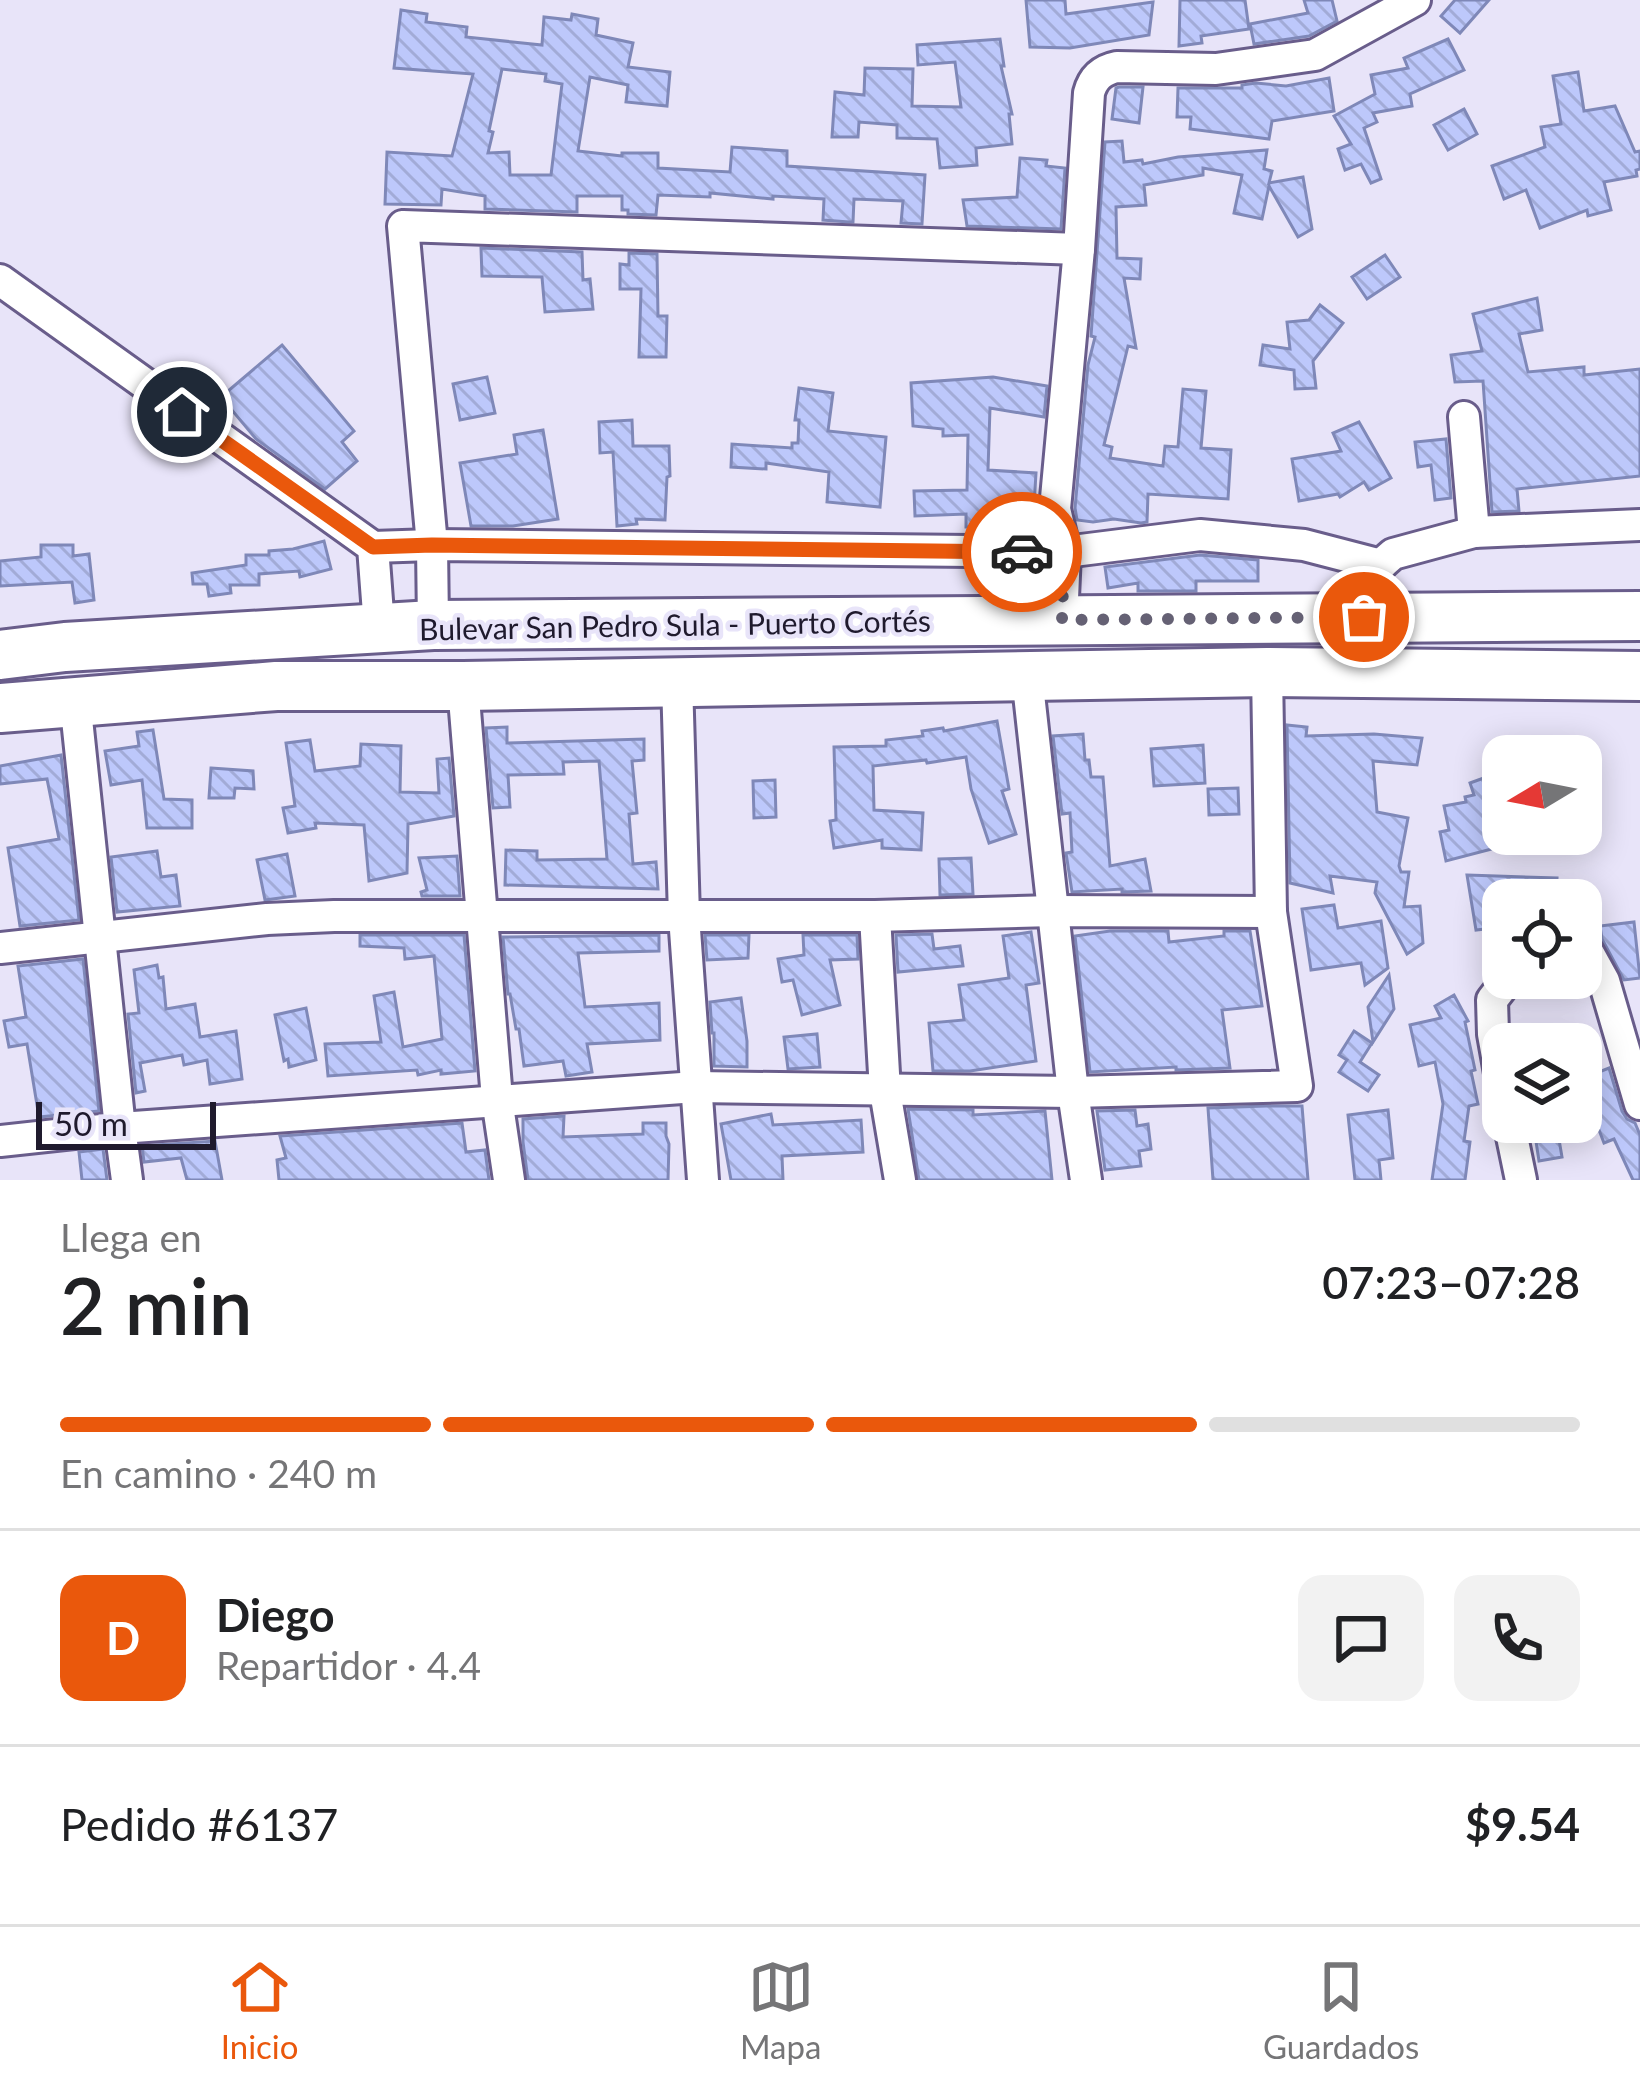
<!DOCTYPE html>
<html lang="es">
<head>
<meta charset="utf-8">
<style>
	body { margin:0; font-family:Lato,sans-serif; background:#f2f2f2; color:#202124; height:100vh; display:flex; flex-direction:column; font-size:45px; white-space:nowrap }
	* { box-sizing:border-box; margin:0 }
	p { font-size:39px; color:#757577 }
	.icon { flex:none; width:66px; height:66px; fill:none; stroke:currentColor; stroke-width:2; stroke-linecap:round; stroke-linejoin:round }
	.map { position:relative; height:1180px; overflow:hidden }
	.side { display:flex; flex-direction:column; background:#fff; flex:1 }
	.side>* { flex:none }
	.needle { width:78px; rotate:260deg }
	.controls { position:absolute; left:1482px; top:735px; display:grid; gap:24px }
	.controls a { display:grid; place-items:center; width:120px; height:120px; border-radius:24px; background:#fff; box-shadow:0 6px 30px #0003; font-size:60px }
	.scale { position:absolute; left:36px; bottom:30px; width:180px; box-sizing:border-box; padding-left:12px; border:6px solid #1f1a2d; border-top:0; font-size:33px; line-height:42px; white-space:nowrap; color:#1f1a2d; -webkit-text-stroke:9px #e8e4f9; paint-order:stroke }
	.pin { position:absolute; display:grid; place-items:center; width:102px; height:102px; color:#fff; margin:-51px; border:6px solid #fff; border-radius:50%; box-shadow:0 3px 12px #0007 }
	.courier { position:absolute; display:grid; place-items:center; width:120px; height:120px; margin:-60px; border:9px solid #ea580c; border-radius:50%; background:#fff; color:#222; box-shadow:0 3px 15px #0007 }
	.headline em { font-style:normal; font-weight:600 }
	.headline div { display:flex; flex-direction:column-reverse }
	.headline { display:flex; align-items:center; justify-content:space-between; height:204px; padding:0 60px }
	h1 { font-size:78px; font-weight:600; line-height:90px }
	.bar { display:grid; grid-template-columns:repeat(4,1fr); gap:18px 12px; align-content:center; height:144px; padding:0 60px }
	.bar i { height:15px; border-radius:9px; background:#e0e0e0 }
	.bar .on { background:#ea580c }
	.bar p { grid-column:span 4 }
	.line { display:flex; align-items:center; gap:30px; padding:0 60px; border-top:3px solid #e0e0e0 }
	.line div { flex:1 }
	.round { display:grid; place-items:center; flex:none; width:126px; height:126px; border-radius:24px; background:#f2f2f2 }
	.dock { display:flex; justify-content:space-around; align-items:center; height:168px; border-top:3px solid #e0e0e0; background:#fff; font-size:33px; color:#757577 }
	.dock a { display:grid; justify-items:center; gap:6px }
	.dock .on { color:#ea580c }
	.map>svg:first-child { display:block }
	.building { fill:url(#building-back-hatch); stroke:#7f88b8; stroke-width:3; fill-rule:evenodd }
	.lines { fill:none; stroke-linecap:round; stroke-linejoin:round }
	.minor-casing { stroke:#695d8b; stroke-width:36 }
	.trunk-casing { stroke:#695d8b; stroke-width:54 }
	.minor { stroke:#fff; stroke-width:30 }
	.trunk { stroke:#fff; stroke-width:48 }
	.done { stroke:#656174; stroke-width:12; stroke-dasharray:0 21.6 }
	.route { stroke:#ea580c; stroke-width:15 }
	.labels { text-anchor:middle; dominant-baseline:central; stroke-width:9; stroke-linejoin:round; paint-order:stroke }
	.street-label { font-size:30px; fill:#1f1a2d; stroke:#e8e4f9 }
</style>
</head>
<body>
<div class="map">
<svg width="1640" height="1180" viewBox="0 0 1640 1180">
	<defs>
		<pattern id="building-back-hatch" width="6" height="6" patternUnits="userSpaceOnUse" patternTransform="scale(3)"><rect width="6" height="6" fill="#bdc8fb"/><path d="M-1 5l2 2M0 0l6 6M5-1l2 2" fill="none" stroke="#a2abd7"/></pattern>
	</defs>
	<rect width="100%" height="100%" fill="#e8e4f9"/>
	<!-- building -->
	<g class="building">
		<path d="M1026,0h39l1,14 87,-12 -4,33 -79,13 -40,-1z"/>
		<path d="M1180,0h65l4,29 -48,7 1,7 -23,3z"/>
		<path d="M1304,0h28l5,21 -28,15 -55,8 -4,-20 58,-11z"/>
		<path d="M1455,0h34l-29,33 -19,-17z"/>
		<path d="M401,10l26,4 -1,8 41,5 -1,10 76,8 2,-28 27,3 1,-6 26,5 -2,16 37,8 -5,24 42,5 -3,34 -41,-4 2,-17 -38,-8 -12,74 44,5v-3h36v15l72,4 2,-25 55,4v15l138,9 -3,49 -21,-1 2,-22 -49,-2 -1,23h-4l-26,-2 1,-21 -51,-3v3l-63,-6v4l-52,-2 -2,20 -28,-1v-4h-6v-14h-45v16l-92,-3v-13l-43,-7 -1,16 -56,-1 2,-52 65,4 21,-82 -79,-6zM502,69l44,5 -1,7 17,3 -11,91h-41l-1,-23 -21,1 5,-21 -4,-1z"/>
		<path d="M1000,39l4,27h-3l11,48h-3l3,30 -36,4 1,17 -37,3 -3,-29 -40,-1v-13l-38,-3 -1,15h-26l3,-45 29,3 1,-27 48,1 -1,37 49,1 -6,-45 -37,3 -1,-20z"/>
		<path d="M1448,39l16,31 -54,24 2,12 -39,7 4,9 -13,6 17,51 -10,4 -10,-19 -16,6 -7,-21 13,-5 -17,-28 41,-22 -4,-19 37,-7 -4,-10z"/>
		<path d="M1578,72l6,39 31,-5 20,46 5,-1v18l-4,1 1,6 -33,6 7,28 -23,6 -1,-6 -47,18 -14,-38 -22,9 -12,-33 53,-19 -4,-20 20,-3 -8,-48z"/>
		<path d="M1329,78l5,33 -62,10 -3,18 -79,-10 1,-12h-14l1,-29h64v-3l14,-2 30,3z"/>
		<path d="M1119,87h24l-4,36 -27,-4 4,-31z"/>
		<path d="M1464,109l13,25 -29,16 -14,-25z"/>
		<path d="M1122,141l2,21 18,-2 1,4 35,-7 89,-7 -3,19 8,2 -3,12 34,-6 9,52 -14,8 -29,-51 -7,33 -28,-6 8,-38 -39,-7v7l-59,10 2,20 -30,2 1,51 24,1 -1,20 -16,-1 12,70 -8,-2 -24,99 8,2 -2,11 53,8 2,-20 13,1 5,-58 23,2 -5,57 30,2 -3,49 -80,-5 -1,28 -6,1 -27,-4 -21,3 -16,-2 -2,-12 13,-143 7,-28 -4,-1 14,-194z"/>
		<path d="M1020,158l27,2 -1,6 19,2 -4,61 -94,-3 -4,-26 54,-3z"/>
		<path d="M481,248l101,4 1,28 7,-1 3,30 -48,3 -3,-35 -60,-1z"/>
		<path d="M629,253l28,1 1,62h9l-1,41h-27l2,-68h-21v-25l9,1z"/>
		<path d="M1385,255l15,22 -33,22 -15,-22z"/>
		<path d="M1537,298l5,32 -23,4 9,38 56,-5v8l56,-6v107l-123,13 2,22 -27,1 -9,-131 -28,1 -4,-27 31,-4 -9,-37z"/>
		<path d="M1320,305l23,18 -30,38 3,27 -21,1 -1,-19 -34,-5 3,-20 27,4 -3,-27 22,-2z"/>
		<path d="M282,345l72,86 -12,11 15,19 -32,28 -69,-50 -35,-42z"/>
		<path d="M487,377l8,36 -35,7 -7,-36z"/>
		<path d="M993,377l54,9 -3,31 -54,-9 -2,62 48,3 -3,50 -46,-2v6h-21v-13l-51,2 -1,-25 53,-1 1,-55 -25,1v-7l-30,-3 -2,-43z"/>
		<path d="M799,388l34,5 -5,38 58,6 -6,70 -53,-5 2,-30 -63,-9v6l-35,-2 1,-23 60,4v-5h6l1,-23h-4z"/>
		<path d="M632,420l1,26h36l1,30 -3,1 -2,43 -29,-1 1,5 -20,2 -4,-74 -13,1 -1,-31z"/>
		<path d="M1359,422l32,56 -22,12 -5,-8 -24,15 -2,-3 -39,7 -7,-42 49,-8 -8,-18z"/>
		<path d="M543,430l15,89 -45,7h-42l-11,-63 57,-9 -3,-19z"/>
		<path d="M1446,439l5,59 -16,2 -4,-35 -13,2 -3,-25z"/>
		<path d="M324,541l7,28 -31,8 -1,-6 -40,3v11h-29l1,8 -22,3 -2,-12h-14l-1,-11 54,-8v-10h23v-4l24,-2z"/>
		<path d="M41,545h32v11l16,-2 5,46 -19,3 -3,-21 -72,4v-25l41,-4z"/>
		<path d="M1200,555l58,5v21h-62v10h-58v-8l-30,5 -3,-21z"/>
		<path d="M997,721l12,68 -7,2 14,43 -27,9 -18,-54 -5,-32 -39,6 -1,-3 -53,6 1,44 49,3 -2,37 -39,-2v-8l-48,8 -4,-27 6,-1 -2,-73 52,-1v-6l37,-4 -1,-5 21,-3 1,3z"/>
		<path d="M1287,725l20,2 -1,9 68,-2 48,4 -5,27 -44,-4 4,51 31,6 -9,48 2,6h8l-5,35 16,-1 3,37 -16,11 -32,-61 2,-11 -47,-6 3,17 -43,-10z"/>
		<path d="M507,727v16l137,-4v21l-12,1 5,52 -8,1 4,50 23,-2 2,27 -153,-4 1,-35 31,1v9l70,-1 -8,-98 -36,1 1,12 -56,1 2,32 -17,1 -7,-80z"/>
		<path d="M153,730l11,69 28,1v28h-45l-5,-48 -31,5 -6,-34 34,-5 -2,-14z"/>
		<path d="M1083,734l2,26h4l2,17h12l7,89 35,-7 6,32 -29,1v-3l-50,3 -6,-39 6,-1 -2,-39 -8,1 -9,-78z"/>
		<path d="M310,740l5,31 45,-5 1,-22 40,2 -1,46 39,1 -2,-34 12,-1 5,58 -46,8 -1,49 -38,8 -5,-56 -49,-2 1,5 -28,5 -5,-25 12,-2 -9,-63z"/>
		<path d="M1203,745l2,38 -51,3 -3,-37z"/>
		<path d="M61,755l18,165 -59,6 -12,-78 51,-9 -12,-60 -47,5v-18z"/>
		<path d="M211,768l42,3 1,18 -19,-1 -1,10h-25z"/>
		<path d="M1503,771v75l-57,15 -6,-29 9,-2 -5,-24 22,-4 -1,-5 9,-2 -4,-12z"/>
		<path d="M775,780l1,37 -22,1 -1,-37z"/>
		<path d="M1238,788l1,26 -30,1 -1,-26z"/>
		<path d="M157,851l4,26 15,-2 4,31 -63,6 -6,-55z"/>
		<path d="M287,854l8,42 -30,4 -8,-40z"/>
		<path d="M457,856l3,40h-38l-1,-4 6,-2 -8,-32z"/>
		<path d="M971,858l2,36 -33,1 -1,-36z"/>
		<path d="M1467,875l90,3 -1,22h-53v27l-27,3z"/>
		<path d="M1334,905l4,23 43,-7 7,47 -23,17 -4,-22 -50,7 -9,-61z"/>
		<path d="M1634,922l6,56 -16,2 -22,-41 -2,-13z"/>
		<path d="M1110,931h58l1,11 55,-6v-5h26l12,75 -40,4 8,58 -54,2v-3l-86,5 -15,-136z"/>
		<path d="M1031,932l8,51 -13,2 10,76 -66,10h-37l-4,-48 35,-3 -5,-35 50,-7 -6,-42z"/>
		<path d="M932,934l2,15 26,-3 3,20 -65,6 -2,-37z"/>
		<path d="M360,935h104l11,136 -34,3v-4l-23,5 -1,-5 -89,6 -3,-32 56,-2 -7,-46 20,-4 9,55 39,-8 -8,-83 -29,3 -1,-11 -44,-2z"/>
		<path d="M659,935v16l-81,2 7,54 74,-4 1,37 -73,4 5,28 -26,4 -3,-15 -39,5 -5,-37h-3l-6,-35h-2l-5,-57z"/>
		<path d="M705,935h44l-1,23 -41,2z"/>
		<path d="M803,935h54l1,24 -28,1 10,45 -38,10 -9,-35 -11,2 -4,-23 26,-4z"/>
		<path d="M83,959l16,152 -60,6 -12,-73 -18,3 -5,-26 22,-4 -8,-51z"/>
		<path d="M157,965l2,13 4,-1 3,32 29,-5 5,33 36,-6 6,48 -32,5 -3,-24 -23,5 -2,-10 -42,8 5,28 -9,2 -8,-79 11,-1 -5,-43z"/>
		<path d="M1389,975l5,34 -21,33 -5,-35z"/>
		<path d="M1454,995l14,26 -3,1 10,48 -4,1 7,33 -9,2 -5,35 6,1 -5,38h-33l11,-76 -8,-42 -16,4 -9,-41 31,-7 -6,-12z"/>
		<path d="M741,998l6,43v26l-33,-1v-33h-2l-2,-31z"/>
		<path d="M306,1008l10,52 -27,7 -1,-8 -4,2 -9,-46z"/>
		<path d="M1354,1031l18,12 -12,19 19,13 -11,16 -29,-19 8,-12 -8,-5z"/>
		<path d="M817,1034l3,33 -32,2 -4,-32z"/>
		<path d="M1609,1068l13,43 5,8 8,4 5,12v45h-7l-19,-41 -10,4 -13,-34 -10,5v-35z"/>
		<path d="M1266,1106h36l6,74h-95l-5,-72z"/>
		<path d="M908,1109l65,1v5l72,-4 7,69h-133z"/>
		<path d="M1135,1110l2,16 11,-2 3,25 -12,2 2,15 -36,4 -8,-59z"/>
		<path d="M1388,1110l5,48 -14,2 2,20h-26l-7,-65z"/>
		<path d="M771,1114l2,11 88,-5 2,32 -81,4 1,24h-52l-10,-56z"/>
		<path d="M564,1116l-1,21 80,-3v-11h23v13l3,8 -1,36h-140l-5,-38v-23z"/>
		<path d="M1533,1122h23l6,35 -23,4z"/>
		<path d="M462,1123l4,29 19,-2 4,30h-210l-2,-20 9,-2 -6,-22z"/>
		<path d="M215,1141l7,39h-35l-6,-22 -37,4 -2,-16z"/>
		<path d="M103,1149l4,31h-25l-3,-28z"/>
	</g>
	<g class="lines">
		<!-- minor casing -->
		<g class="minor-casing">
			<g id="minor">
				<path d="M0,280l373,267 6,80"/>
				<path d="M1464,417l10,115"/>
				<path d="M373,547l59,-2 633,7 135,-17 104,10 77,20"/>
				<path d="M1364,617l5,-42 24,-21 81,-22 166,-7"/>
				<path d="M1062,621l3,-69 -10,-43 24,-260 10,-156c4,-15 13,-23 28,-26l99,2 99,-14 100,-55"/>
				<path d="M433,625l-1,-80 -29,-319 676,23"/>
				<path d="M1027,676l46,416 13,88"/>
				<path d="M677,681l7,235 19,264"/>
				<path d="M463,686l34,413 12,81"/>
				<path d="M75,700l45,428 7,52"/>
				<path d="M875,916l10,175 15,89"/>
				<path d="M0,948l267,-29 67,-3h541l178,-5 218,1"/>
				<path d="M1581,951l7,1 16,29 36,123"/>
				<path d="M1503,1090l-10,-56 -1,-34 17,-22"/>
				<path d="M1509,1122l12,58"/>
				<path d="M0,1141l120,-13 576,-41 377,5 224,-6 -26,-174 -4,-240"/>
			</g>
		</g>
		<!-- trunk casing -->
		<g class="trunk-casing">
			<g id="trunk">
				<path d="M0,655l65,-8 368,-22 1207,-9"/>
				<path d="M0,708l276,-22h187l804,-14 373,4"/>
			</g>
		</g>
		<!-- minor -->
		<use href="#minor" class="minor"/>
		<!-- trunk -->
		<use href="#trunk" class="trunk"/>
	</g>
	<g class="lines">
		<!-- done -->
		<path class="done" d="M1022,552h42l-2,68 302,-3"/>
		<!-- route -->
		<path class="route" d="M182,412l191,135 59,-2 590,7"/>
	</g>
	<g class="labels">
		<!-- street labels -->
		<g class="street-label">
			<text transform="translate(675 624) rotate(-1)">Bulevar San Pedro Sula - Puerto Cortés</text>
		</g>
	</g>
</svg>
<div class="controls">
<a><svg class="needle" viewBox="-14 -14 28 28"><path d="M0-13l5 13h-10z" fill="#e53935"/><path d="M0 13l5-13h-10z" fill="#757577"/></svg></a>
<a><svg class="icon" aria-label="locate" viewBox="0 0 24 24"><circle cx="12" cy="12" r="6"/><path d="M12 2v4M12 18v4M2 12h4M18 12h4"/></svg></a>
<a><svg class="icon" aria-label="layers" viewBox="0 0 24 24"><path d="M12 4l9 5-9 5-9-5zM3 14l9 5 9-5"/></svg></a>
</div>
<div class="scale">50 m</div>
<div class="pin" style="left:1364px;top:617px;background:#ea580c"><svg class="icon" aria-label="bag" viewBox="0 0 24 24"><path d="M5 8h14l-1 12H6zM9 8a3 3 0 0 1 6 0"/></svg></div>
<div class="pin" style="left:182px;top:412px;background:#1f2937"><svg class="icon" aria-label="home" viewBox="0 0 24 24"><path d="M3 11l9-7 9 7M6 9v11h12V9"/></svg></div>
<div class="courier" style="left:1022px;top:552px"><svg class="icon" aria-label="car" viewBox="0 0 24 24"><path d="M5 17H2v-5l4-1 3-4h7l3 4 3 1v5h-3M9 17h6M6 11h13"/><circle cx="7" cy="17" r="2"/><circle cx="17" cy="17" r="2"/></svg></div>
</div>
<section class="side">
<div class="headline"><div><h1>2 min</h1><p>Llega en</p></div><em>07:23–07:28</em></div>
<div class="bar"><i class="on"></i><i class="on"></i><i class="on"></i><i></i><p>En camino · 240 m</p></div>
<div class="line" style="height:216px"><b class="round" style="background:#ea580c;color:#fff">D</b><div><b>Diego</b><p>Repartidor · 4.4</p></div><a class="round"><svg class="icon" aria-label="chat" viewBox="0 0 24 24"><path d="M4 5h16v11H9l-5 4z"/></svg></a><a class="round"><svg class="icon" aria-label="phone" viewBox="0 0 24 24"><path d="M5 4h4l2 5-3 2q2 4 5 5l2-3 5 2v4C11 20 4 13 5 4z"/></svg></a></div>
<div class="line" style="height:156px"><div>Pedido #6137</div><b>$9.54</b></div>
</section>
<nav class="dock">
<a class="on"><svg class="icon" aria-label="home" viewBox="0 0 24 24"><path d="M3 11l9-7 9 7M6 9v11h12V9"/></svg>Inicio</a>
<a><svg class="icon" aria-label="map" viewBox="0 0 24 24"><path d="M3 6l6-2 6 2 6-2v14l-6 2-6-2-6 2zM9 4v14M15 6v14"/></svg>Mapa</a>
<a><svg class="icon" aria-label="saved" viewBox="0 0 24 24"><path d="M7 4h10v16l-5-4-5 4z"/></svg>Guardados</a>
</nav>
</body>
</html>
